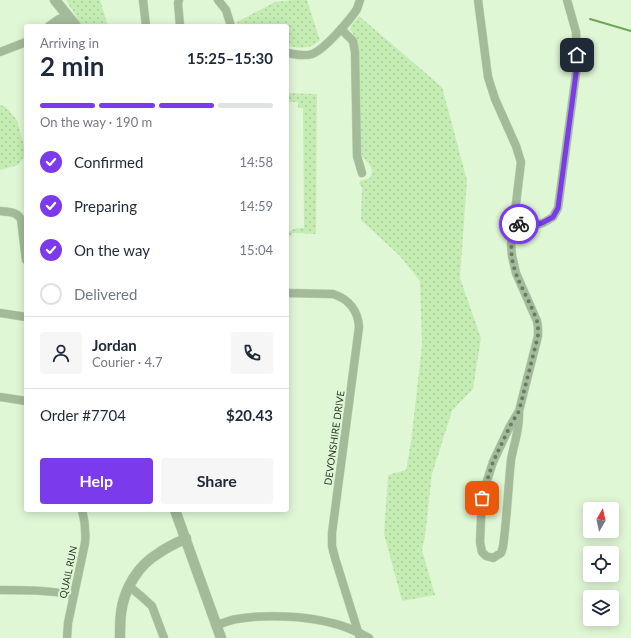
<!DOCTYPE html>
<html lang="en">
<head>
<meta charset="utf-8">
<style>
	body { margin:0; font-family:Lato,sans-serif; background:#f6f6f7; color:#1f2937; height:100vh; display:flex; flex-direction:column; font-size:15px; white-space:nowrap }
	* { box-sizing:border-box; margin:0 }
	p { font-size:13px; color:#747a83 }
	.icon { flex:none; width:22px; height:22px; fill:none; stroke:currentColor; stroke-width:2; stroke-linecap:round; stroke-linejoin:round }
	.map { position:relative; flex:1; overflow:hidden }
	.sheet { position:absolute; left:24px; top:24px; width:265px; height:488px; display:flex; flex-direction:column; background:#fff; border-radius:4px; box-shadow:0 2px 10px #0003 }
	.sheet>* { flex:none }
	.needle { width:26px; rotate:9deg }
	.controls { position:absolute; left:583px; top:502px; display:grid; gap:8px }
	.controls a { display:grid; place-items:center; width:36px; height:36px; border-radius:4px; background:#fff; box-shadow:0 2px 10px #0003; font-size:20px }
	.pin { position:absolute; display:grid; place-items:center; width:34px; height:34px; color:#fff; margin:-17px; border-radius:8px; box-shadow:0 2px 6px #0006 }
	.courier { position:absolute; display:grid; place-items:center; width:40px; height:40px; margin:-20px; border:3px solid #7c3aed; border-radius:50%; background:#fff; color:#222; box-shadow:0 1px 5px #0007 }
	.summary em { font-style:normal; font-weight:700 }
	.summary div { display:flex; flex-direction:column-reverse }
	.summary { display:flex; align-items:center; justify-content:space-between; height:68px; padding:0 16px }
	h1 { font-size:26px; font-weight:700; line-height:30px }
	.bar { display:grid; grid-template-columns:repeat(4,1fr); gap:6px 4px; align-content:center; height:48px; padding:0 16px }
	.bar i { height:5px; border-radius:3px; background:#e0e1e3 }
	.bar .selected { background:#7c3aed }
	.bar p { grid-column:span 4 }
	.line { display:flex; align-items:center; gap:10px; padding:0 16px; border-top:1px solid #e0e1e3 }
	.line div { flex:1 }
	.round { display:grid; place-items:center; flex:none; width:42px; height:42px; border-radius:4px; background:#f6f6f7 }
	ol { padding:0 16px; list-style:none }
	li { display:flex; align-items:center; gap:12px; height:44px }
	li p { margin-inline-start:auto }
	li .icon { padding:4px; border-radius:50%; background:#7c3aed; color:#fff; stroke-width:4 }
	li:last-child { color:#747a83 }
	li i { width:22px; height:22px; border:2px solid #e0e1e3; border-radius:50% }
	.button { display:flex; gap:8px; margin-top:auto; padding:8px 16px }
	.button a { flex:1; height:46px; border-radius:4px; background:#7c3aed; color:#fff; font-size:16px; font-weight:700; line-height:46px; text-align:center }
	.button a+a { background:#f6f6f7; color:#1f2937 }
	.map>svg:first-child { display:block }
	.grass { fill:url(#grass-dots) }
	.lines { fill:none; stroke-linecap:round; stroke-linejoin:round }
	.stream { stroke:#6ea355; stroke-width:2 }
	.minor-casing { stroke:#c0d4b7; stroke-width:9 }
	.tertiary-casing { stroke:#c0d4b7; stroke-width:11 }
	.minor { stroke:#a3bb99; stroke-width:8 }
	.tertiary { stroke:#a3bb99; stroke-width:10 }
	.done { stroke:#6c7a66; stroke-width:4; stroke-dasharray:0 7.2 }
	.route { stroke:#7c3aed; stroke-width:5 }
	.labels { text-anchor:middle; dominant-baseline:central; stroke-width:4; stroke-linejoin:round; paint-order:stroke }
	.street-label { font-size:10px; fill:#2d3629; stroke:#e0f7d6 }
</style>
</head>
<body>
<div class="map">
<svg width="631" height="638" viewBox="0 0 631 638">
	<defs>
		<pattern id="grass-dots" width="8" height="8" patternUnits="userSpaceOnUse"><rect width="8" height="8" fill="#c5edb3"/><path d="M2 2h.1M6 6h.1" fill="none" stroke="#aacc9a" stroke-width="1.8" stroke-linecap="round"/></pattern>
	</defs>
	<rect width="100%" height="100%" fill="#e0f7d6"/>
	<!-- grass -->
	<g class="grass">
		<path d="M66,0h34l8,26h-26z"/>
		<path d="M294,0h13l13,40c-11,10 -20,8 -33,6v-20h-49l-1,-4 38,-20z"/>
		<path d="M359,16l83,71 25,93 -7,98 21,60 -8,51 -21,22 -20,63 -7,62 -3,14 13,45 -33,6 -18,-67 4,-59 18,-5 5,-28 11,-97 -2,-64 -20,-25 -39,-36 1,-33 -3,-3 1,-3 10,-3c6,-15 -5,-14 -10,-25l-1,-102 -2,-11 -7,-11 1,-3z"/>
		<path d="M287,93l30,1 -1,140 -23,-1 -6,7v-8l10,-4h7l-1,-120h-5v-6h-11z"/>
		<path d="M0,105l6,2 11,13 9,34 -8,11 -18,5z"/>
	</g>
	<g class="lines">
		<!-- stream -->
		<path class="stream" d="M590,19l41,12"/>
		<!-- minor casing -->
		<g class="minor-casing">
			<g id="minor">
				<path d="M143,0l3,26"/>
				<path d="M179,0l-1,3 2,23"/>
				<path d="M218,0l8,10 5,16"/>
				<path d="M478,0l10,77 7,22 21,47 5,16 -10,83 1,11 4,17 21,48 1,7v8l-19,75 -9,15 -17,36 -8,25 -3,11 -2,44 2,10 4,4 7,2 8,-5 2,-6c4,-29 5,-58 8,-87 3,-17 9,-31 8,-49"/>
				<path d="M49,26l10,-7 9,-3"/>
				<path d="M62,26l3,-2 3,-8"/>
				<path d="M341,29l12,12 2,11 2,104 5,17"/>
				<path d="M0,52l26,-10"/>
				<path d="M287,53c8,1 17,4 25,1 12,-4 38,-34 45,-45 1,-3 2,-6 3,-9"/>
				<path d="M0,211c8,1 16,0 21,8l5,41"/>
				<path d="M513,223l18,3 12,-3 10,-6 5,-9 19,-142 -1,-34 -9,-32"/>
				<path d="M287,293l46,1c16,5 25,17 26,33l-27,206v13l3,12 25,80"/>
				<path d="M0,313l26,4"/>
				<path d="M0,397l26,4"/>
				<path d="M129,586l13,11 10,9 12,32"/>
				<path d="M0,590c25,0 49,0 73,5"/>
				<path d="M217,625c6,-2 13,-5 20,-6 27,-5 69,-3 95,4 13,3 26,9 37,15"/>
				<path d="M67,638l1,-15 17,-80c1,-11 0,-22 -3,-33"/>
			</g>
		</g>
		<!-- tertiary casing -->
		<g class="tertiary-casing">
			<g id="tertiary">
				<path d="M55,0l21,26"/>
				<path d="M175,510l46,128"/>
				<path d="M120,638c0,-8 0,-17 1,-25 3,-24 17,-48 38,-60 8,-6 18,-10 27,-15"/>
			</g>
		</g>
		<!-- minor -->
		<use href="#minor" class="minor"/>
		<!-- tertiary -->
		<use href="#tertiary" class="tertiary"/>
	</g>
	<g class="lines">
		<!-- done -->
		<path class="done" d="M482,498l3,-11 8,-25 17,-36 9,-15 19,-75v-8l-1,-7c-7,-21 -22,-41 -25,-63 -2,-12 1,-23 1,-35l6,1"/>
		<!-- route -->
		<path class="route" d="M519,224l11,2 12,-3 11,-6 5,-9 19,-142v-11"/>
	</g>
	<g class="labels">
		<!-- street labels -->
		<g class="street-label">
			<text transform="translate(334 438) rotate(-82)">DEVONSHIRE DRIVE</text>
			<text transform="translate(68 572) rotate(-78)">QUAIL RUN</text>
		</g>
	</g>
</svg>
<div class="controls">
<a><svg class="needle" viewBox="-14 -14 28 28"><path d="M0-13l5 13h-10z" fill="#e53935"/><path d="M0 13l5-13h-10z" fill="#747a83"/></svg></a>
<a><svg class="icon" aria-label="locate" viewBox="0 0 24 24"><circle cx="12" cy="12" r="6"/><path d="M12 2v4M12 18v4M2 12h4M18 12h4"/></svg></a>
<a><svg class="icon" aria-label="layers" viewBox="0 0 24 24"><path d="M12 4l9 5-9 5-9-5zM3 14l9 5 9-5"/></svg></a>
</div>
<div class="pin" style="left:482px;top:498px;background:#ea580c"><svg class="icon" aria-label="bag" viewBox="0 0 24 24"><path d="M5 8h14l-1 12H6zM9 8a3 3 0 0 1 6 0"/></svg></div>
<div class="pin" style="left:577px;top:55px;background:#1f2937"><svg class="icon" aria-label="home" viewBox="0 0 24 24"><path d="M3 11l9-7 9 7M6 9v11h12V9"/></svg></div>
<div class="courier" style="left:519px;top:224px"><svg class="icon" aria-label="bike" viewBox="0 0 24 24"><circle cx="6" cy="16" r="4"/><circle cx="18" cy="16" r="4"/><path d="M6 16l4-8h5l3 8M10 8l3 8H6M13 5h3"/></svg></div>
<section class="sheet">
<div class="summary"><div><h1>2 min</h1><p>Arriving in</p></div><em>15:25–15:30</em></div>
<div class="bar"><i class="selected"></i><i class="selected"></i><i class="selected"></i><i></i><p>On the way · 190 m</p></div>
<ol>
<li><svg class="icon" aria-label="check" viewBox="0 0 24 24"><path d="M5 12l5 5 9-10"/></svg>Confirmed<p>14:58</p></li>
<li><svg class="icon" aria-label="check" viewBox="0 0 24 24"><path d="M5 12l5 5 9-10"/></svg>Preparing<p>14:59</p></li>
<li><svg class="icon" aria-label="check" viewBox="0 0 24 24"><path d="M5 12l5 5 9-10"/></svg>On the way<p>15:04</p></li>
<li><i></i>Delivered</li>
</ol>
<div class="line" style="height:72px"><a class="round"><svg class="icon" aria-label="person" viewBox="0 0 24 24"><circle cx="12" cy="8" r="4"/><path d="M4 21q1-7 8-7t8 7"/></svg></a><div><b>Jordan</b><p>Courier · 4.7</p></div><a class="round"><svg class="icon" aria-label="phone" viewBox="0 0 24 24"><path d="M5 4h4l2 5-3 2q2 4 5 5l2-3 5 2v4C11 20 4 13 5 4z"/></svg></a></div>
<div class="line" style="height:52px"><div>Order #7704</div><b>$20.43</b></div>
<div class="button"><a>Help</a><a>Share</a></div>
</section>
</div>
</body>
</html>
